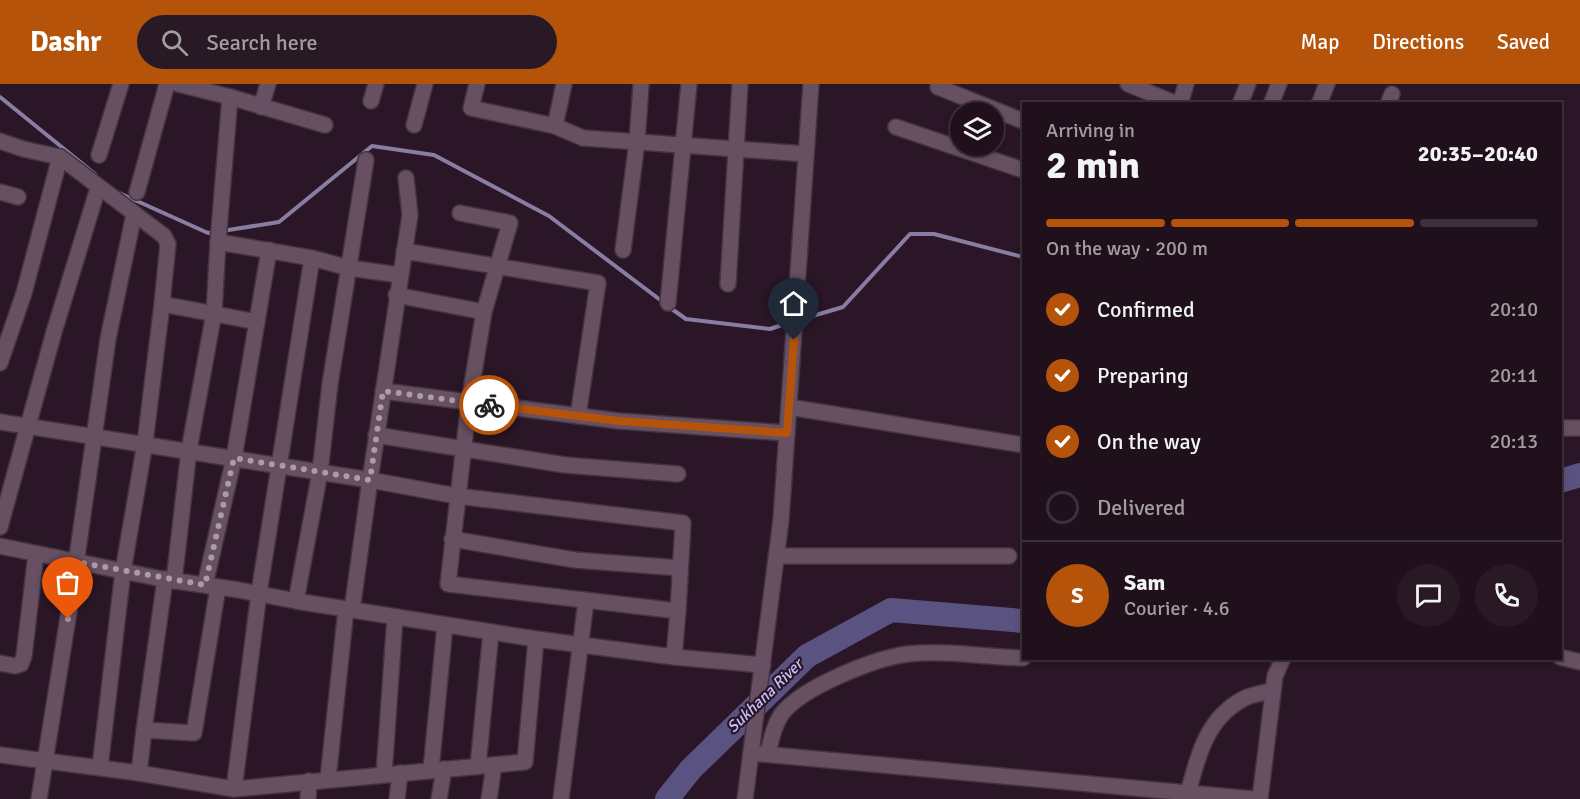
<!DOCTYPE html>
<html lang="en">
<head>
<meta charset="utf-8">
<style>
	body { margin:0; font-family:Signika,sans-serif; background:#281925; color:#f1f3f6; height:100vh; display:flex; flex-direction:column; font-size:22px; white-space:nowrap }
	* { box-sizing:border-box; margin:0 }
	p { font-size:20px; color:#a29da3 }
	.icon { flex:none; width:33px; height:33px; fill:none; stroke:currentColor; stroke-width:2; stroke-linecap:round; stroke-linejoin:round }
	.map { position:relative; flex:1; overflow:hidden }
	.sheet { position:absolute; left:1022px; top:18px; width:540px; height:558px; display:flex; flex-direction:column; background:#20101c; border-radius:0px; box-shadow:0 3px 9px #0003,0 0 0 2px #3d303b }
	.sheet>* { flex:none }
	.fabs { position:absolute; left:950px; top:18px; display:grid; gap:12px }
	.fabs a { display:grid; place-items:center; width:54px; height:54px; border-radius:50%; background:#20101c; box-shadow:0 3px 9px #0003,0 0 0 2px #3d303b; font-size:30px }
	.pin { position:absolute; display:grid; place-items:center; width:51px; height:51px; color:#fff; margin:-62px -26px; border-radius:50% 50% 50% 0; rotate:-45deg; box-shadow:0 0 6px #0007 }
	.pin .icon { rotate:45deg }
	.courier { position:absolute; display:grid; place-items:center; width:60px; height:60px; margin:-30px; border:4px solid #b45309; border-radius:50%; background:#fff; color:#222; box-shadow:0 2px 8px #0007 }
	.head em { font-style:normal; font-weight:700 }
	.head div { display:flex; flex-direction:column-reverse }
	.head { display:flex; align-items:center; justify-content:space-between; height:102px; padding:0 24px }
	h1 { font-size:39px; font-weight:700; line-height:45px }
	.bar { display:grid; grid-template-columns:repeat(4,1fr); gap:9px 6px; align-content:center; height:72px; padding:0 24px }
	.bar i { height:8px; border-radius:4px; background:#3d303b }
	.bar .active { background:#b45309 }
	.bar p { grid-column:span 4 }
	.line { display:flex; align-items:center; gap:15px; padding:0 24px; border-top:2px solid #3d303b }
	.line div { flex:1 }
	.round { display:grid; place-items:center; flex:none; width:63px; height:63px; border-radius:32px; background:#281925 }
	ol { padding:0 24px; list-style:none }
	li { display:flex; align-items:center; gap:18px; height:66px }
	li p { margin-inline-start:auto }
	li .icon { padding:6px; border-radius:50%; background:#b45309; color:#fff; stroke-width:4 }
	li:last-child { color:#a29da3 }
	li i { width:33px; height:33px; border:3px solid #3d303b; border-radius:50% }
	header { display:flex; align-items:center; gap:36px; box-sizing:border-box; height:84px; padding:0 30px; background:#b45309; color:#fff }
	header strong { font-size:28px }
	nav { display:flex; gap:33px; margin-inline-start:auto; font-size:21px }
	.search { width:420px; height:54px; background:#281925; display:flex; align-items:center; gap:15px; box-sizing:border-box; padding:0 21px; border-radius:33px; color:#a29da3; font-size:22px }
	.map>svg:first-child { display:block }
	.lines { fill:none; stroke-linecap:round; stroke-linejoin:round }
	.stream { stroke:#887ea2; stroke-width:4 }
	.river { stroke:#5a5281; stroke-width:24 }
	.minor-casing { stroke:#433440; stroke-width:18 }
	.minor { stroke:#685063; stroke-width:15 }
	.done { stroke:#ac9ba8; stroke-width:6; stroke-dasharray:0 10.8 }
	.route { stroke:#b45309; stroke-width:8 }
	.labels { text-anchor:middle; dominant-baseline:central; stroke-width:4.5; stroke-linejoin:round; paint-order:stroke }
	.water-label { font-size:16px; font-style:italic; fill:#c8bffc; stroke:#2a1626 }
</style>
</head>
<body>
<header>
<strong>Dashr</strong>
<div class="search"><svg class="icon" aria-label="search" viewBox="0 0 24 24"><circle cx="10" cy="10" r="6"/><path d="M15 15l6 6"/></svg>Search here</div>
<nav><a>Map</a><a>Directions</a><a>Saved</a></nav>
</header>
<div class="map">
<svg width="1580" height="715" viewBox="0 0 1580 715">
	<rect width="100%" height="100%" fill="#2a1626"/>
	<g class="lines">
		<!-- stream -->
		<g class="stream">
			<path d="M0,13l95,77"/>
			<path d="M117,108l91,41 7,-1"/>
			<path d="M222,147l57,-9 93,-76 62,9 115,61 114,86"/>
			<path d="M669,223l17,12 84,10 21,-7"/>
			<path d="M799,236l44,-13 67,-73h24l89,23"/>
		</g>
		<!-- river -->
		<g class="river">
			<path d="M1560,397l20,-6"/>
			<path d="M667,715l24,-30 116,-113 84,-46 132,11"/>
		</g>
		<!-- minor casing -->
		<g class="minor-casing">
			<g id="minor">
				<path d="M178,0l52,13 95,28"/>
				<path d="M477,0l-6,24 84,18 28,12 223,16"/>
				<path d="M940,0l-2,3 85,34"/>
				<path d="M1128,0l49,20"/>
				<path d="M371,17l5,-17"/>
				<path d="M1180,20l6,-20"/>
				<path d="M1240,20l8,-20"/>
				<path d="M1271,20l8,-20"/>
				<path d="M1319,20l8,-20"/>
				<path d="M1388,20l4,-10"/>
				<path d="M261,23l7,-23"/>
				<path d="M414,41l11,-41"/>
				<path d="M555,42l9,-42"/>
				<path d="M896,43l127,43"/>
				<path d="M0,57l23,8 37,8 104,79 4,8 -6,60"/>
				<path d="M99,71l22,-71"/>
				<path d="M0,108l18,5"/>
				<path d="M137,108l30,-108"/>
				<path d="M218,158l12,-145"/>
				<path d="M623,166l14,-108 4,-58"/>
				<path d="M404,167l194,32 -20,133"/>
				<path d="M312,174l37,10 51,7"/>
				<path d="M728,200l12,-200"/>
				<path d="M396,211l88,17"/>
				<path d="M668,219l21,-219"/>
				<path d="M0,279l24,-70 36,-136"/>
				<path d="M383,307l86,11 15,-90 26,-89 -50,-10"/>
				<path d="M789,323l234,38"/>
				<path d="M0,338l370,58 40,-265 -4,-37"/>
				<path d="M1560,344h20"/>
				<path d="M376,351l189,30 113,9"/>
				<path d="M0,443l54,-195 44,-144"/>
				<path d="M452,455l123,21 105,8"/>
				<path d="M0,462l162,33 77,11 57,11 240,38 138,18 4,-46 -230,-27 21,-182 150,19 168,12"/>
				<path d="M776,472h233"/>
				<path d="M174,497l15,-131 25,-137 4,-71 94,16 -53,335 -25,196 291,-27 11,-123"/>
				<path d="M205,501l29,-127 35,-208"/>
				<path d="M296,517l24,-129 10,-88 36,-224"/>
				<path d="M352,526l18,-130 87,16 226,27 -5,88"/>
				<path d="M674,573l89,8"/>
				<path d="M1560,573l20,5"/>
				<path d="M0,579l15,3 6,-2 3,-8 12,-102"/>
				<path d="M144,646l21,-151"/>
				<path d="M751,669l503,46"/>
				<path d="M768,670c3,-13 5,-27 13,-39 19,-27 94,-57 127,-61 38,-4 77,3 115,4"/>
				<path d="M0,671l139,18 5,-43 50,3 24,-146"/>
				<path d="M478,682l13,-134"/>
				<path d="M100,683l23,-196 22,-128 17,-139 95,18"/>
				<path d="M431,686l14,-145"/>
				<path d="M139,689l95,16"/>
				<path d="M384,690l11,-157"/>
				<path d="M328,695l18,-170"/>
				<path d="M1188,709c10,-38 19,-76 57,-95 8,-4 19,-5 28,-8"/>
				<path d="M39,715l32,-200 37,-260 26,-125"/>
				<path d="M308,715l1,-18"/>
				<path d="M397,715l3,-26"/>
				<path d="M439,715l5,-30"/>
				<path d="M489,715l5,-34"/>
				<path d="M561,715l25,-198"/>
				<path d="M745,715l36,-279 30,-436"/>
				<path d="M1260,715l15,-123 8,-18"/>
			</g>
		</g>
		<!-- minor -->
		<use href="#minor" class="minor"/>
	</g>
	<g class="lines">
		<!-- done -->
		<path class="done" d="M68,535l9,-57 128,23 29,-127 136,22 13,-89 106,14"/>
		<!-- route -->
		<path class="route" d="M489,321l130,16 168,12 7,-93"/>
	</g>
	<g class="labels">
		<!-- water labels -->
		<g class="water-label">
			<text transform="translate(765 612) rotate(-44)">Sukhana River</text>
		</g>
	</g>
</svg>
<div class="fabs">
<a><svg class="icon" aria-label="layers" viewBox="0 0 24 24"><path d="M12 4l9 5-9 5-9-5zM3 14l9 5 9-5"/></svg></a>
</div>
<div class="pin" style="left:68px;top:535px;background:#ea580c"><svg class="icon" aria-label="bag" viewBox="0 0 24 24"><path d="M5 8h14l-1 12H6zM9 8a3 3 0 0 1 6 0"/></svg></div>
<div class="pin" style="left:794px;top:256px;background:#1f2937"><svg class="icon" aria-label="home" viewBox="0 0 24 24"><path d="M3 11l9-7 9 7M6 9v11h12V9"/></svg></div>
<div class="courier" style="left:489px;top:321px"><svg class="icon" aria-label="bike" viewBox="0 0 24 24"><circle cx="6" cy="16" r="4"/><circle cx="18" cy="16" r="4"/><path d="M6 16l4-8h5l3 8M10 8l3 8H6M13 5h3"/></svg></div>
<section class="sheet">
<div class="head"><div><h1>2 min</h1><p>Arriving in</p></div><em>20:35–20:40</em></div>
<div class="bar"><i class="active"></i><i class="active"></i><i class="active"></i><i></i><p>On the way · 200 m</p></div>
<ol>
<li><svg class="icon" aria-label="check" viewBox="0 0 24 24"><path d="M5 12l5 5 9-10"/></svg>Confirmed<p>20:10</p></li>
<li><svg class="icon" aria-label="check" viewBox="0 0 24 24"><path d="M5 12l5 5 9-10"/></svg>Preparing<p>20:11</p></li>
<li><svg class="icon" aria-label="check" viewBox="0 0 24 24"><path d="M5 12l5 5 9-10"/></svg>On the way<p>20:13</p></li>
<li><i></i>Delivered</li>
</ol>
<div class="line" style="height:108px"><b class="round" style="background:#b45309;color:#fff">S</b><div><b>Sam</b><p>Courier · 4.6</p></div><a class="round"><svg class="icon" aria-label="chat" viewBox="0 0 24 24"><path d="M4 5h16v11H9l-5 4z"/></svg></a><a class="round"><svg class="icon" aria-label="phone" viewBox="0 0 24 24"><path d="M5 4h4l2 5-3 2q2 4 5 5l2-3 5 2v4C11 20 4 13 5 4z"/></svg></a></div>
</section>
</div>
</body>
</html>
